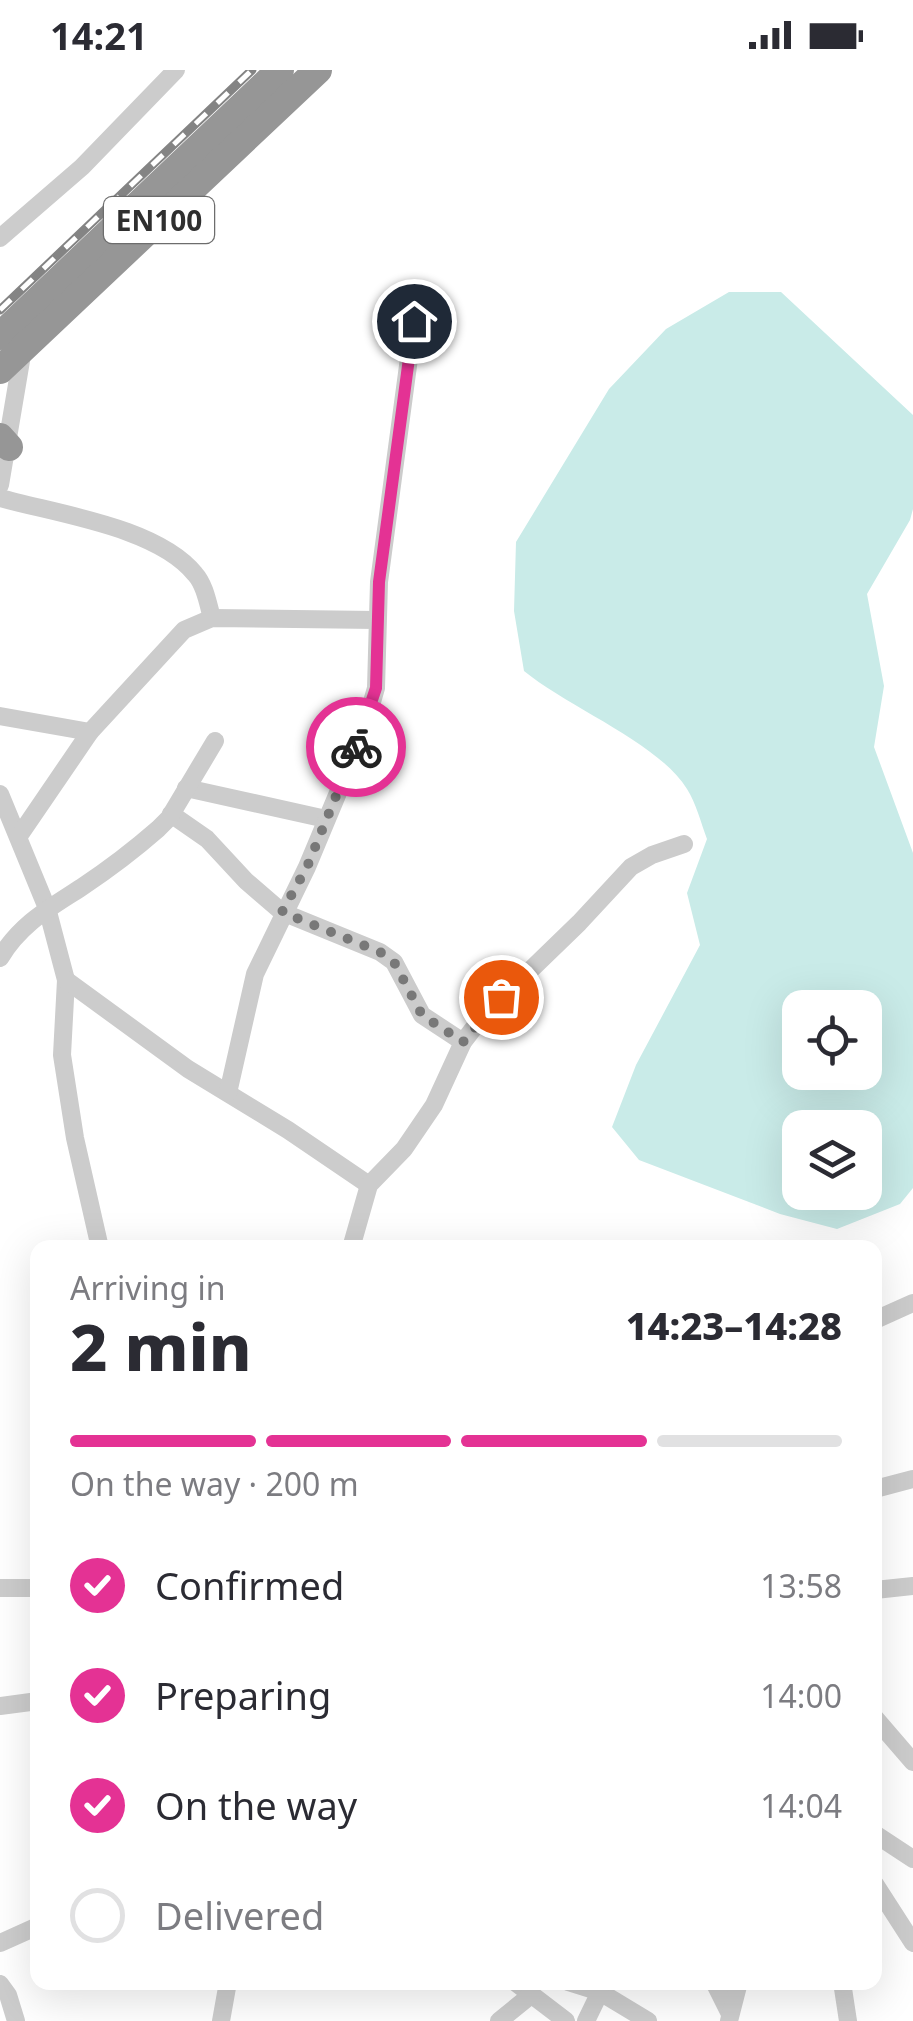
<!DOCTYPE html>
<html lang="en">
<head>
<meta charset="utf-8">
<style>
	body { margin:0; font-family:"Noto Sans",sans-serif; background:#f7f7f7; color:#2b2b33; height:100vh; display:flex; flex-direction:column; font-size:38px; white-space:nowrap }
	* { box-sizing:border-box; margin:0 }
	p { font-size:32px; color:#7c7c81 }
	.icon { flex:none; width:55px; height:55px; fill:none; stroke:currentColor; stroke-width:2; stroke-linecap:round; stroke-linejoin:round }
	.map { position:relative; flex:1; overflow:hidden }
	.drawer { position:absolute; left:30px; top:1170px; width:852px; height:750px; display:flex; flex-direction:column; background:#fff; border-radius:20px; box-shadow:0 10px 40px #0002 }
	.drawer>* { flex:none }
	.fabs { position:absolute; left:782px; top:920px; display:grid; gap:20px }
	.fabs a { display:grid; place-items:center; width:100px; height:100px; border-radius:20px; background:#fff; box-shadow:0 10px 40px #0002; font-size:50px }
	.pin { position:absolute; display:grid; place-items:center; width:85px; height:85px; color:#fff; margin:-42px; border:5px solid #fff; border-radius:50%; box-shadow:0 2px 10px #0007 }
	.courier { position:absolute; display:grid; place-items:center; width:100px; height:100px; margin:-50px; border:8px solid #e43294; border-radius:50%; background:#fff; color:#222; box-shadow:0 2px 12px #0007 }
	.headline em { font-style:normal; font-weight:800 }
	.headline div { display:flex; flex-direction:column-reverse }
	.headline { display:flex; align-items:center; justify-content:space-between; height:170px; padding:0 40px }
	h1 { font-size:65px; font-weight:800; line-height:75px }
	.bar { display:grid; grid-template-columns:repeat(4,1fr); gap:15px 10px; align-content:center; height:120px; padding:0 40px }
	.bar i { height:12px; border-radius:8px; background:#e1e1e2 }
	.bar .on { background:#e43294 }
	.bar p { grid-column:span 4 }
	ol { padding:0 40px; list-style:none }
	li { display:flex; align-items:center; gap:30px; height:110px }
	li p { margin-inline-start:auto }
	li .icon { padding:10px; border-radius:50%; background:#e43294; color:#fff; stroke-width:4 }
	li:last-child { color:#7c7c81 }
	li i { width:55px; height:55px; border:5px solid #e1e1e2; border-radius:50% }
	.status { display:flex; justify-content:space-between; align-items:center; height:70px; padding:0 50px; background:#fff; direction:ltr }
	.status svg { height:28px; fill:currentColor }
	.map>svg:first-child { display:block }
	.water { fill:#c9ebe8; fill-rule:evenodd }
	.lines { fill:none; stroke-linecap:round; stroke-linejoin:round }
	.path { stroke:#ccc; stroke-width:2.5; stroke-dasharray:5 5; stroke-linecap:butt }
	.minor { stroke:#ccc; stroke-width:18 }
	.highway { stroke:#969696; stroke-width:28 }
	.rail-casing { stroke:#848484; stroke-width:9 }
	.rail { stroke:#fff; stroke-width:5; stroke-dasharray:15; stroke-linecap:butt }
	.done { stroke:#787878; stroke-width:10; stroke-dasharray:0 18 }
	.route { stroke:#e43294; stroke-width:12 }
	.labels { text-anchor:middle; dominant-baseline:central; stroke-width:10; stroke-linejoin:round; paint-order:stroke }
	.shield { fill:#fff; stroke:#6d6d6d; stroke-width:2.5 }
	.shield-label { font-size:28px; font-weight:bold; fill:#2f2f2f }
</style>
</head>
<body>
<div class="status"><b>14:21</b><svg viewBox="0 0 49 12"><path d="M0 12V9h3v3zM5 12V6h3v6zM10 12V3h3v9zM15 12V0h3v12zM26 1h20v11H26zM47 4h2v5h-2z"/></svg></div>
<div class="map">
<svg width="913" height="1951" viewBox="0 0 913 1951">
	<rect width="100%" height="100%" fill="#fff"/>
	<!-- water -->
	<path class="water" d="M729,222h52l132,123v94l-3,11 -43,74 17,92 -10,61 39,106v335l-13,16 -63,25 -57,-15 -141,-54 -27,-33 24,-62 64,-120 -13,-52 20,-54c-6,-16 -11,-36 -20,-50 -28,-46 -118,-81 -163,-118l-10,-60 2,-69 93,-153 57,-60zM800,938h65v64h-65zM800,1058h65v64h-65z"/>
	<g class="lines">
		<!-- path -->
		<path class="path" d="M347,1913l1,-1"/>
		<!-- minor -->
		<g class="minor">
			<path d="M0,168l82,-71 94,-97"/>
			<path d="M0,415l23,-136"/>
			<path d="M0,428c57,16 157,29 195,76 10,11 13,30 17,44"/>
			<path d="M0,646l90,16"/>
			<path d="M186,718l140,31"/>
			<path d="M0,724l47,114 19,72 -4,75 13,83 25,110"/>
			<path d="M171,744l36,25 39,42 36,31 98,40 14,10 28,53 41,27"/>
			<path d="M19,766l71,-104 94,-102 28,-12 165,2"/>
			<path d="M0,888c21,-35 50,-50 82,-71 27,-18 52,-37 76,-58l11,-11 46,-77"/>
			<path d="M66,910l122,89 100,61 81,55"/>
			<path d="M228,1023l27,-119 52,-107 56,-134 13,-45 3,-106 35,-261"/>
			<path d="M351,1178l18,-63 35,-36 30,-44 29,-63 20,-26 96,-93 52,-56 21,-12 32,-11"/>
			<path d="M875,1250l38,-17"/>
			<path d="M875,1419l38,-10"/>
			<path d="M0,1518h38"/>
			<path d="M875,1520l38,-4"/>
			<path d="M0,1636l38,-5"/>
			<path d="M875,1648l38,44"/>
			<path d="M875,1764l38,25"/>
			<path d="M875,1814l38,59"/>
			<path d="M0,1873l38,-17"/>
			<path d="M515,1912l51,39"/>
			<path d="M568,1912l32,10 48,29"/>
			<path d="M714,1912l16,32"/>
			<path d="M842,1912l6,39"/>
			<path d="M0,1914l8,11 8,26"/>
			<path d="M221,1951l7,-39"/>
			<path d="M499,1951l32,-26"/>
			<path d="M586,1951l14,-29"/>
			<path d="M729,1951l10,-39"/>
		</g>
		<!-- highway -->
		<g class="highway">
			<path d="M0,266l280,-266"/>
			<path d="M0,300l318,-300"/>
			<path d="M0,367l9,10"/>
		</g>
		<!-- rail casing -->
		<g class="rail-casing">
			<path id="rail" d="M0,240l252,-240"/>
		</g>
		<!-- rail -->
		<use href="#rail" class="rail"/>
	</g>
	<g class="lines">
		<!-- done -->
		<path class="done" d="M356,677l-49,120 -25,45 98,40 14,10 28,53 41,27 38,-45"/>
		<!-- route -->
		<path class="route" d="M356,677l20,-59 3,-106 35,-261"/>
	</g>
	<g class="labels">
		<!-- shield labels -->
		<rect class="shield" x="104" y="127" width="110" height="46" rx="8"/>
		<g class="shield-label">
			<text x="159" y="150">EN100</text>
		</g>
	</g>
</svg>
<div class="fabs">
<a><svg class="icon" aria-label="locate" viewBox="0 0 24 24"><circle cx="12" cy="12" r="6"/><path d="M12 2v4M12 18v4M2 12h4M18 12h4"/></svg></a>
<a><svg class="icon" aria-label="layers" viewBox="0 0 24 24"><path d="M12 4l9 5-9 5-9-5zM3 14l9 5 9-5"/></svg></a>
</div>
<div class="pin" style="left:501px;top:927px;background:#ea580c"><svg class="icon" aria-label="bag" viewBox="0 0 24 24"><path d="M5 8h14l-1 12H6zM9 8a3 3 0 0 1 6 0"/></svg></div>
<div class="pin" style="left:414px;top:251px;background:#1f2937"><svg class="icon" aria-label="home" viewBox="0 0 24 24"><path d="M3 11l9-7 9 7M6 9v11h12V9"/></svg></div>
<div class="courier" style="left:356px;top:677px"><svg class="icon" aria-label="bike" viewBox="0 0 24 24"><circle cx="6" cy="16" r="4"/><circle cx="18" cy="16" r="4"/><path d="M6 16l4-8h5l3 8M10 8l3 8H6M13 5h3"/></svg></div>
<section class="drawer">
<div class="headline"><div><h1>2 min</h1><p>Arriving in</p></div><em>14:23–14:28</em></div>
<div class="bar"><i class="on"></i><i class="on"></i><i class="on"></i><i></i><p>On the way · 200 m</p></div>
<ol>
<li><svg class="icon" aria-label="check" viewBox="0 0 24 24"><path d="M5 12l5 5 9-10"/></svg>Confirmed<p>13:58</p></li>
<li><svg class="icon" aria-label="check" viewBox="0 0 24 24"><path d="M5 12l5 5 9-10"/></svg>Preparing<p>14:00</p></li>
<li><svg class="icon" aria-label="check" viewBox="0 0 24 24"><path d="M5 12l5 5 9-10"/></svg>On the way<p>14:04</p></li>
<li><i></i>Delivered</li>
</ol>
</section>
</div>
</body>
</html>
